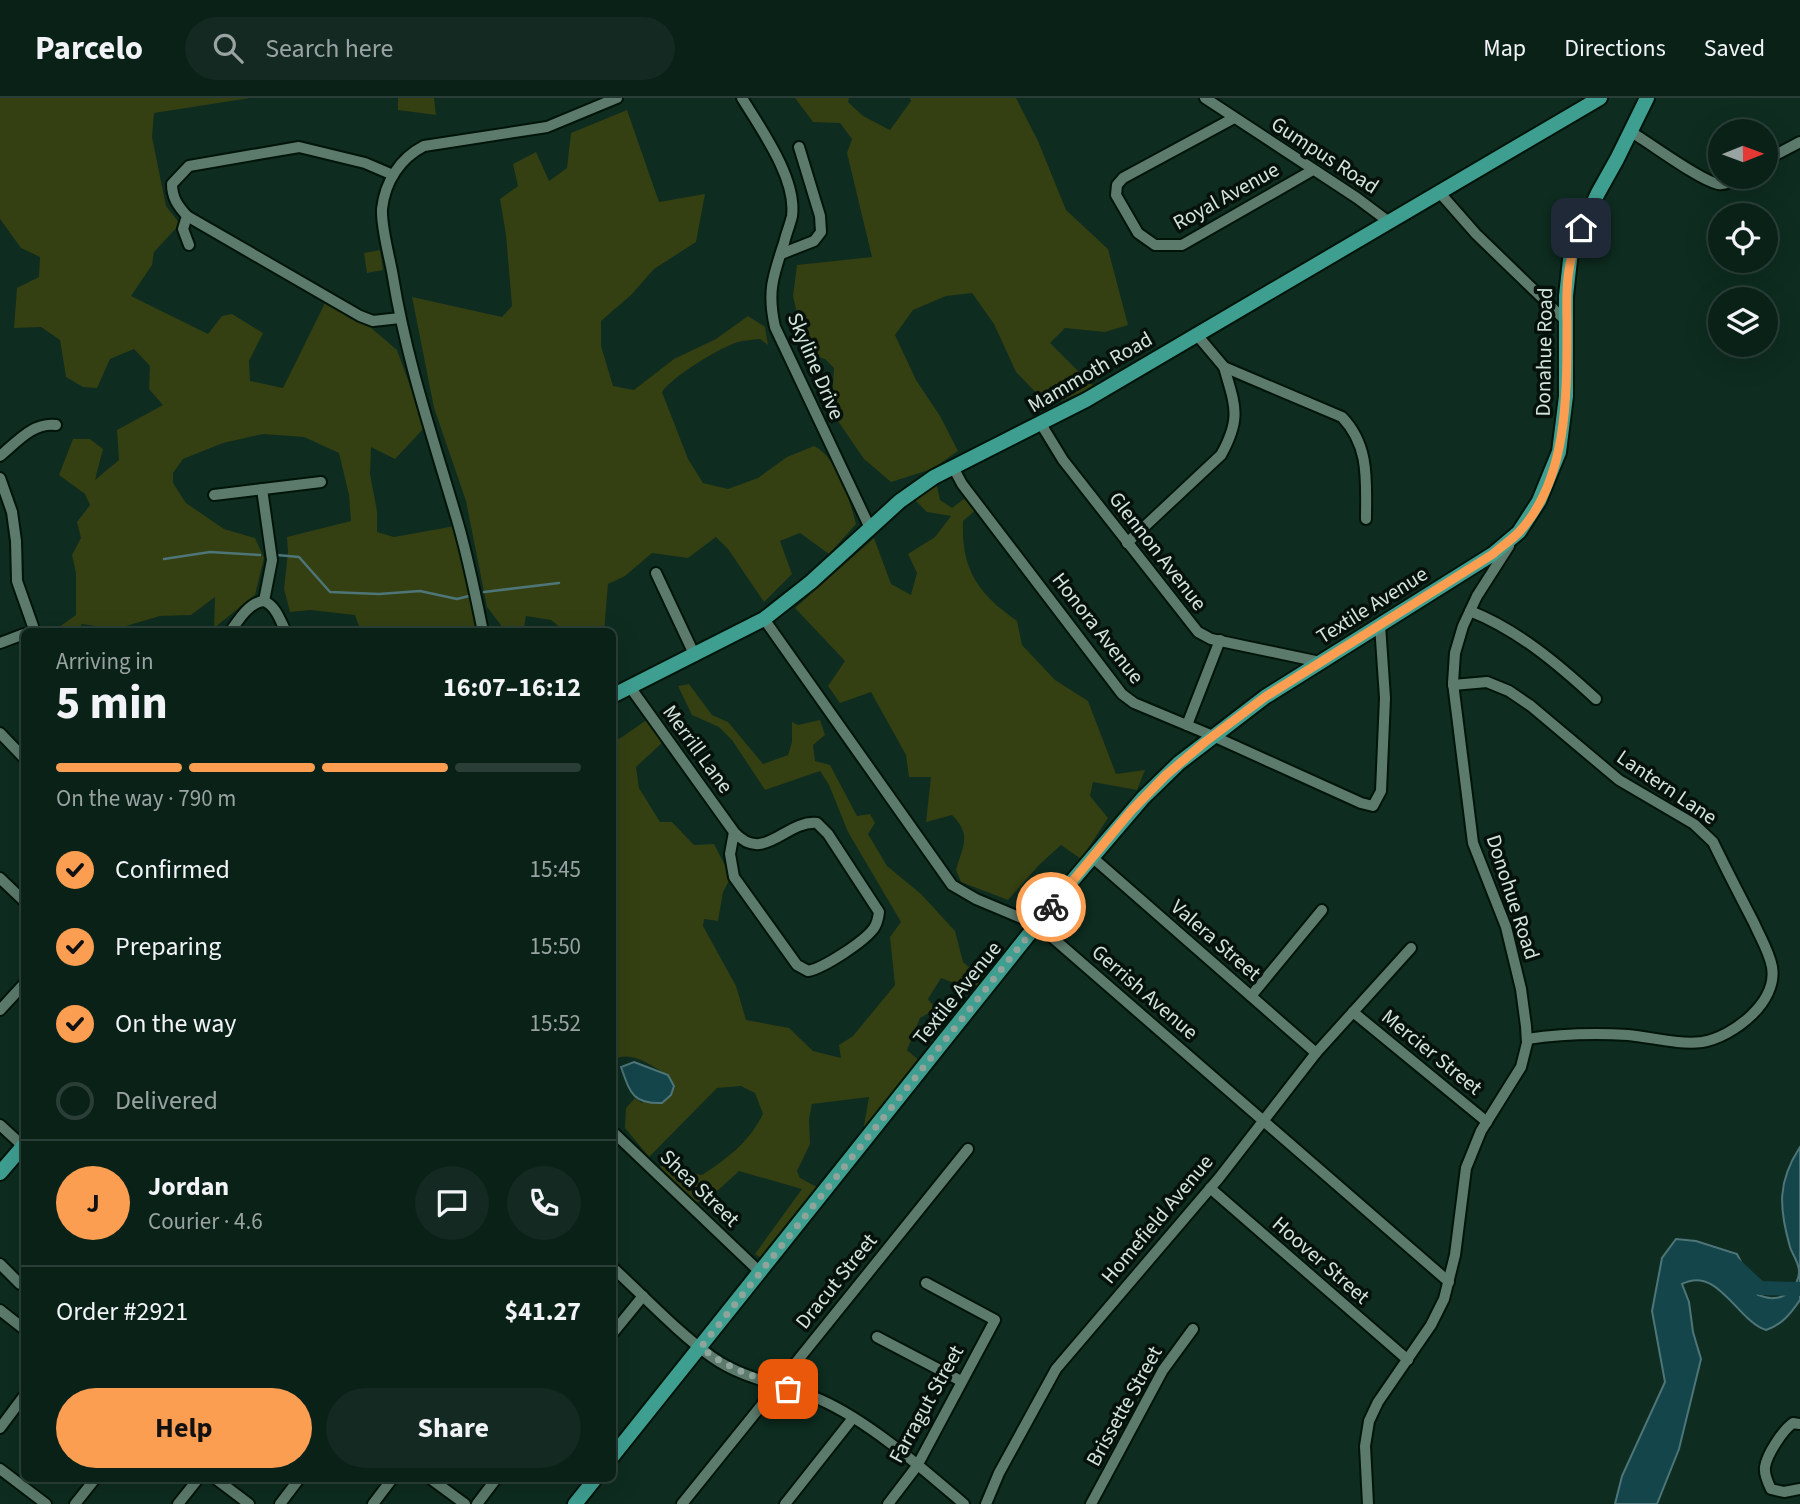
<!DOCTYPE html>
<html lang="en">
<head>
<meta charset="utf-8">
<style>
	body { margin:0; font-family:"Source Sans 3",sans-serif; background:#132921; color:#f1f3f6; height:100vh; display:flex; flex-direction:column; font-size:26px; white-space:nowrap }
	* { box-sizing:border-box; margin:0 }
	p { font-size:23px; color:#99a3a2 }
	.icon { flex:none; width:38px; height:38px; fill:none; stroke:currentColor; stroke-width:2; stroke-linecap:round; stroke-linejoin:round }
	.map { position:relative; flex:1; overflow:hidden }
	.sheet { position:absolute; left:21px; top:530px; width:595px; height:854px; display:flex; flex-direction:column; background:#0a2118; border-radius:10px; box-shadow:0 7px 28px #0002,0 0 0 2px #2a3e37 }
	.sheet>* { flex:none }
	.needle { width:46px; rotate:89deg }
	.controls { position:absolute; left:1708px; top:21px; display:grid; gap:14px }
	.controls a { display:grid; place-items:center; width:70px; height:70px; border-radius:50%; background:#0a2118; box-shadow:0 7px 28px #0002,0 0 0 2px #2a3e37; font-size:35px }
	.pin { position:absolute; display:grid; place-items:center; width:60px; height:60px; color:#fff; margin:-30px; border-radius:14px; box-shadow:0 4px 10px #0006 }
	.courier { position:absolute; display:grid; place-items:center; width:70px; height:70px; margin:-35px; border:5px solid #fb9e51; border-radius:50%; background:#fff; color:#222; box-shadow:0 2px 9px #0007 }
	.head em { font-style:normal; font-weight:700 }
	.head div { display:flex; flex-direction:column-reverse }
	.head { display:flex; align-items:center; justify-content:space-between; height:119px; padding:0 35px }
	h1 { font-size:46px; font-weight:700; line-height:52px }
	.bar { display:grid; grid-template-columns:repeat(4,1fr); gap:10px 7px; align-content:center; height:84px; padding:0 35px }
	.bar i { height:9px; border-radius:5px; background:#2a3e37 }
	.bar .active { background:#fb9e51 }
	.bar p { grid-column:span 4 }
	.line { display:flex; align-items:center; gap:18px; padding:0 35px; border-top:2px solid #2a3e37 }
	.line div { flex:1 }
	.round { display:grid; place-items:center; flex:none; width:74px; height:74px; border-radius:37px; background:#132921 }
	ol { padding:0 35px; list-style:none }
	li { display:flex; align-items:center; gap:21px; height:77px }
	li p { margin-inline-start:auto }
	li .icon { padding:7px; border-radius:50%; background:#fb9e51; color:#111; stroke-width:4 }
	li:last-child { color:#99a3a2 }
	li i { width:38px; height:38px; border:4px solid #2a3e37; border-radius:50% }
	.action { display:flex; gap:14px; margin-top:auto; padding:14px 35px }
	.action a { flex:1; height:80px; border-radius:42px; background:#fb9e51; color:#111; font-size:28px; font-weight:700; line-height:80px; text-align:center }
	.action a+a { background:#132921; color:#f1f3f6 }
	header { display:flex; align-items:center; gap:42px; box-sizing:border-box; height:98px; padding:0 35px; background:#0a2118; border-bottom:2px solid #2a3e37 }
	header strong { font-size:33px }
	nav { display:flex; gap:38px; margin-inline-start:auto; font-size:24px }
	.search { width:490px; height:63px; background:#132921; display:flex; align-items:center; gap:18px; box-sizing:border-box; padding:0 24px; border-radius:38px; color:#99a3a2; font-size:26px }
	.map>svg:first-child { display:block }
	.green { fill:#343f12 }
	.water { fill:#14454b; stroke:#4e7577; stroke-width:2 }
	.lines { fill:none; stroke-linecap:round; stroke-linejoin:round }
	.stream { stroke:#4e7577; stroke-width:2.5 }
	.river { stroke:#14454b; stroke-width:14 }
	.minor-casing { stroke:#001409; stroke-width:14 }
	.major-casing { stroke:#001409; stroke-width:18 }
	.minor { stroke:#5c7b6c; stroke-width:10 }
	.major { stroke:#3e9f91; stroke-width:14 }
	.done { stroke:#8fa49b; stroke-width:7; stroke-dasharray:0 12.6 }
	.route { stroke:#fb9e51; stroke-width:9 }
	.labels { text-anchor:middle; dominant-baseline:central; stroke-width:7; stroke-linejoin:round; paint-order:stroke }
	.street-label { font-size:21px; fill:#d4e5dd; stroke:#06110c }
</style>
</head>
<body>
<header>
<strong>Parcelo</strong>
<div class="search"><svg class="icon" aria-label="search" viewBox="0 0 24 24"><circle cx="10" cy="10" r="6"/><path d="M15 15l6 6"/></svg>Search here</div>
<nav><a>Map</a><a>Directions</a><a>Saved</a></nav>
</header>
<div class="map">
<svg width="1800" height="1406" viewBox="0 0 1800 1406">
	<rect width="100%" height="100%" fill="#0e2c20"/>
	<!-- green -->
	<g class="green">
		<path d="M0,0h250l-96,15 -2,24 14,69 14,18 -26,28 -2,13 -21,31 77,38 14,-18 10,-2 31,19 -14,28 1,20 33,7 42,-85 45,24 27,23 28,77 -30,32 -24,-12 -1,27 7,37v21l17,5 61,-11 23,101 -10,5h-107l-6,-17 -45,-5 -20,2 -6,-23 4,-37 -1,-15 64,-16 -2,-26 -10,-42 -35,-16 -41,-3 -40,9 -40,16 -10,14v10l13,20 38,26 31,9 9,20 -9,37 -41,33 1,-31 -24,18 -31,1 -44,13 -34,-5 -6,8h-24l24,-17v-42l-4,-18 9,-17 -4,-16 13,-17 -5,-11 -26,-19 14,-36h17l13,10 -8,31 24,-20 -2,-30 46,-25 -14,-16 1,-23 -16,-17 -24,10 -13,29 -14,-1 -17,-10 -6,-37 -19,-13 -27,1 3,-40 22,-11 1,-20 -19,-9 -21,-29z"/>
		<path d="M398,0h36l2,17 -38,-5z"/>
		<path d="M795,0h54l-1,4 15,14 27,14 21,-29 -1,-3h106l22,43 28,69 42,39 20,76 -23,7 -40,-4 -15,15 44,44 -45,19 -33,-34 -22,-48 -22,-31 -26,3 -33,14 -18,25 21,45 24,36 18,35 -26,18 -41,13 -27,-23 -33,-48 3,-43 -9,-9 -19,-6 -13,-57 4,-31 75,-8 -25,-104 5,-14 -12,-16 -27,-1z"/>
		<path d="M627,12l32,92 46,-8 -9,48 -42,27 -23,26 -30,26v25l12,40 21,4 40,-31 42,-20 32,-23 17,11 3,18 -8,-6c-7,1 -15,1 -22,3 -19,6 -65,34 -76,50l26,67 15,24 25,6 30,-11 29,-21 27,-11c23,10 36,55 42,78l-27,30 -29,-21 -20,8 12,33 -28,28 -36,-53 -12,-12 -28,21 -36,-5 -27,23 -17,8 -4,48h-38l-15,-12 -25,-4 -3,16h-17l-19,-25 -21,-106 -32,-93 -22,-111 90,20 10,-11 -6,-71 -6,-36 18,-13 -5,-22 23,-12 13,29 18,-13 4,-35z"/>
		<path d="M380,152l3,20 -16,3 -3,-20z"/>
		<path d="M936,384l4,18 12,8 13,-10 11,12 -13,11c-2,48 15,73 54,100l5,24 33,35 33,21 28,73 29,-4 -8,20 -44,-8 -3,14 18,22 -27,41 -20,-14 -22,20 -31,35 -47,-18 -5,-12c7,-25 16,-35 -4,-55l-26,7 5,-45h-22l-3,-22 -35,-63 -31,11 -12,-17 17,-25 -50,-53 79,-70 17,46 20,11 6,-22 -9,-19 27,-17 16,-21 -24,-4 -12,-12z"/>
		<path d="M689,586l23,31 16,7 35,42 25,-9 4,-13v-20l6,3 22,-5 5,15 -12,10 2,16 15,4 27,51 13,-2 5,9 -7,11 19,32 34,28 34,37 8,31 8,7 21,5 -11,19 -40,-15 -13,21 8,10 -16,9 -13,32 15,13 -59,68 6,-34 -57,7 -3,15 1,25 -13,27 3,7 17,9 -56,71 -6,-4 47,-65 -63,-18 -24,22 -20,10 -37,-35 7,-5 10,7 27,5c26,-17 47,-33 61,-61l-8,-21 -14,-7 -24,2 -68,69 -24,-29 1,-20 9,-10 7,5 26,-28c-17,-9 -36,-26 -55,-15l-1,-328 7,7 29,-20 15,23 -27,25 3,21 21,34h12l22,23 20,-1 17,33 -8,15 -5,29 -14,-2 -1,7 33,60 10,34 43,8 24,23 28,7 -2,-13 14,-9 42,-51 -5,-48 11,-15 -53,-90 -19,-47 -9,-14 -55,19 -33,-50 -13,-13 -27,-12 -14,-29z"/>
	</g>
	<!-- water -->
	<g class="water">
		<path d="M634,964l34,13 6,11 -3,9 -9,8c-30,1 -32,-11 -41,-36z"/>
		<path d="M1800,1049v153c-9,13 -18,25 -34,30 -29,-9 -48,-65 -84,-46l7,18 4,30 8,27 -22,90 -22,55h-42l7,-28 43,-94 -13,-71 10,-53 14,-19 20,2 41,13 21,41c4,1 11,4 16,3 13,0 24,-13 25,-25 1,-9 -6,-17 -9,-26 -11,-39 -13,-65 10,-100z"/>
	</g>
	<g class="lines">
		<!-- stream -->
		<g class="stream">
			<path d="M277,457l22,2 31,35 49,2 41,-3 37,8 12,-3"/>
			<path d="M164,461l46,-7 50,3"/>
			<path d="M484,494l75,-9"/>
		</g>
		<!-- river -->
		<path class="river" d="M1734,1166l26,24 40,1"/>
		<!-- minor casing -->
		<g class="minor-casing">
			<g id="minor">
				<path d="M742,0c19,31 55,81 50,118 -2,9 -6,18 -8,27 -11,33 -17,49 -9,84l95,201"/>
				<path d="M1205,0l152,100 32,24"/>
				<path d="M1234,20l-111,60 -6,7 -1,10 22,38 17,12h27l131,-75"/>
				<path d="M1631,34c19,11 68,48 87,52 9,1 14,-3 20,-7"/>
				<path d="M1766,62l34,-18"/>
				<path d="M1440,95l36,41 91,88"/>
				<path d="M187,118l173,100 13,5 27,-3"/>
				<path d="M189,147l-6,-16 4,-13c-9,-10 -15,-18 -15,-32l17,-18 110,-19 66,16 28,12"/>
				<path d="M781,156l33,-13 7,-9 -1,-16 -21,-69"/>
				<path d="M1197,237l27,32 118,50c28,29 24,64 24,102"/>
				<path d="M1041,326l22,36 135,172 13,7 109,23"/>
				<path d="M0,358c17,-14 33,-34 56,-31"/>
				<path d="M953,369l9,17 160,210 12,9 79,33 148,67 12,3 8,-15 4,-93 -5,-73"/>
				<path d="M0,380l12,34 4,29 1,40 18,51"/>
				<path d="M262,391l10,71 -8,41"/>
				<path d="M214,397l107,-13"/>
				<path d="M1127,445l94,-88c21,-38 14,-49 3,-88"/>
				<path d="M656,475l39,83"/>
				<path d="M264,503c12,5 16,19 22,31"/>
				<path d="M1470,513c48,19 88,53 126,88"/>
				<path d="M764,521l188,266 24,14 62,26 411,357"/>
				<path d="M230,534c8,-11 19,-30 34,-31"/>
				<path d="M483,534c-8,-40 -16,-80 -28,-119 -23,-78 -49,-155 -62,-236 -3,-19 -12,-49 -11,-68 3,-27 18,-51 42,-63l123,-19 70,-29"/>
				<path d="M0,545l24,-9"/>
				<path d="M1453,587l34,-3 22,9 22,15 88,74 75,44 19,18c13,27 27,54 41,81 6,14 15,28 18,44 6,35 -39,70 -70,75 -24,3 -51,-5 -74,-7 -34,-2 -68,-1 -101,4"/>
				<path d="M630,589l104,145 -4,22 4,23 63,88 11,6c16,-3 57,-30 66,-43 4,-6 4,-10 5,-16l-51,-78 -11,-11c-32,-3 -53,42 -83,9"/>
				<path d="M1187,627l33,-85"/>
				<path d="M0,635l24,25"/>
				<path d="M1092,759l224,196"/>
				<path d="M0,780l24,23"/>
				<path d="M1251,898l71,-86"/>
				<path d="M0,912l24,-26"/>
				<path d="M1353,914l134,110"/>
				<path d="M0,1027l24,22"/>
				<path d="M612,1033l149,142"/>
				<path d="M1210,1090l198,172"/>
				<path d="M0,1166l20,20"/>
				<path d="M612,1169c33,30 64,64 100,90 32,23 74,28 109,43 49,22 102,69 143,104"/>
				<path d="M0,1212l24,19"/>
				<path d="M612,1236l31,-38"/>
				<path d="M877,1239l84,44"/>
				<path d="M1800,1326l-7,-1c-10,7 -26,31 -28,44 -1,8 3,16 6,22l13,3 16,-3"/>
				<path d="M0,1330l24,-32"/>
				<path d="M0,1371l46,35"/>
				<path d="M216,1381l33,25"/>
				<path d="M431,1381l34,25"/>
				<path d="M75,1406l20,-25"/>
				<path d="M178,1406l20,-25"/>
				<path d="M280,1406l19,-25"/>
				<path d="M373,1406l19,-25"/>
				<path d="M477,1406l19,-25"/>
				<path d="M682,1406l286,-355"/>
				<path d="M785,1406l68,-86"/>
				<path d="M888,1406l29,-38 78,-146 -69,-37"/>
				<path d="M986,1406l13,-31 57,-104 163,-191 97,-125 95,-105"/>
				<path d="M1091,1406l72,-134 30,-41"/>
				<path d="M1368,1406l-3,-58 4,-25 9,-19 53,-77 13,-26 11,-44 11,-87 15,-37 40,-64 6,-24 -1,-17 -5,-37 -15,-62 -33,-84 -20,-160 2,-30 8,-27 14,-30 32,-50"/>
			</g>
		</g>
		<!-- major casing -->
		<g class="major-casing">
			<g id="major">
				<path d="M612,598l152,-77 47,-37 89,-81 34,-24 152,-77 514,-302"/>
				<path d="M0,1075l24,-28"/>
				<path d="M612,1359l449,-563 82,-96 36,-35 86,-66 228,-143 26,-22 20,-31 20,-49 7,-56v-100l5,-45 27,-58 19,-34 30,-61"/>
				<path d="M575,1406l20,-25"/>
			</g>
		</g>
		<!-- minor -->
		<use href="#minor" class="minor"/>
		<!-- major -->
		<use href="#major" class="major"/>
	</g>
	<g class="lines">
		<!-- done -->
		<path class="done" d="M788,1291c-31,-12 -62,-20 -87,-42l350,-440"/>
		<!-- route -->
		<path class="route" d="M1051,809l80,-96 35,-36 39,-33 60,-45 228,-143c8,-7 17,-13 25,-21 51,-53 49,-142 49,-211 -1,-37 0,-60 14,-94"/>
	</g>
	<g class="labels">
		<!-- street labels -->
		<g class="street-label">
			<text transform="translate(1325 57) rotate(33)">Gumpus Road</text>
			<text transform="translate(1226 98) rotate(-29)">Royal Avenue</text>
			<text transform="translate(1544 254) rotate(-89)">Donahue Road</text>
			<text transform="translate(816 268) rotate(67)">Skyline Drive</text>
			<text transform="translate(1090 274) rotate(-30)">Mammoth Road</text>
			<text transform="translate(1158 453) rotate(52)">Glennon Avenue</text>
			<text transform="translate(1372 507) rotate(-32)">Textile Avenue</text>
			<text transform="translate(1098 530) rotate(52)">Honora Avenue</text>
			<text transform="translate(698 651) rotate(54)">Merrill Lane</text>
			<text transform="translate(1667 689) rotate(34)">Lantern Lane</text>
			<text transform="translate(1513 799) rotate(72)">Donohue Road</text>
			<text transform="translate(1216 842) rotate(41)">Valera Street</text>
			<text transform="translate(1145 894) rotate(41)">Gerrish Avenue</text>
			<text transform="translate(957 895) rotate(-51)">Textile Avenue</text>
			<text transform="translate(1432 954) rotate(39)">Mercier Street</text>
			<text transform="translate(700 1090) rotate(44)">Shea Street</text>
			<text transform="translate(1157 1121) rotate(-50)">Homefield Avenue</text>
			<text transform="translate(1321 1162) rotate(41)">Hoover Street</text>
			<text transform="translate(836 1183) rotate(-51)">Dracut Street</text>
			<text transform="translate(926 1306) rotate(-61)">Farragut Street</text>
			<text transform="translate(1124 1308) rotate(-61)">Brissette Street</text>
		</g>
	</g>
</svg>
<div class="controls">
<a><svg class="needle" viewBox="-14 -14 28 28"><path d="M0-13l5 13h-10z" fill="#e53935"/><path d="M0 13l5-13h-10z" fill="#99a3a2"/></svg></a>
<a><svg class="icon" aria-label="locate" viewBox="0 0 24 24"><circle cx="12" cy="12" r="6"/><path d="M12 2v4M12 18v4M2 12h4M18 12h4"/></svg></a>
<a><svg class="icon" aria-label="layers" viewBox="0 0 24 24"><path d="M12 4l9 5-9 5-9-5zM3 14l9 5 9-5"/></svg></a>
</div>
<div class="pin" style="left:788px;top:1291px;background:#ea580c"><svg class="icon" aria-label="bag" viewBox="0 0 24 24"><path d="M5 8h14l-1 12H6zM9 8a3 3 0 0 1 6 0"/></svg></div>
<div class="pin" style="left:1581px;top:130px;background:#1f2937"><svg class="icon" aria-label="home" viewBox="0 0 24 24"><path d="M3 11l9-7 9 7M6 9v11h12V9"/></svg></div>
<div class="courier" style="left:1051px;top:809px"><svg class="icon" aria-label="bike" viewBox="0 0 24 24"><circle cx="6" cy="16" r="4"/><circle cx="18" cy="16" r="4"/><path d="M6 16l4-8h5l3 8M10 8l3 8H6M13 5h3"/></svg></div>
<section class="sheet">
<div class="head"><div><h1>5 min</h1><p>Arriving in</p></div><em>16:07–16:12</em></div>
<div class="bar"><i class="active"></i><i class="active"></i><i class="active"></i><i></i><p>On the way · 790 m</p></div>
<ol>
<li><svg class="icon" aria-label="check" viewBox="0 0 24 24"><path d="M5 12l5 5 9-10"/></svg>Confirmed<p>15:45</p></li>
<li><svg class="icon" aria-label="check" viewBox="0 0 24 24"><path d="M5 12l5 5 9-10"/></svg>Preparing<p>15:50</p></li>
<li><svg class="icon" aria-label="check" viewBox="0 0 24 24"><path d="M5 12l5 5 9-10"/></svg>On the way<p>15:52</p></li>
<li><i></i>Delivered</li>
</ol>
<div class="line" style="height:126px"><b class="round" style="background:#fb9e51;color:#111">J</b><div><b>Jordan</b><p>Courier · 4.6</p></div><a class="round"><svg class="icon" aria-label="chat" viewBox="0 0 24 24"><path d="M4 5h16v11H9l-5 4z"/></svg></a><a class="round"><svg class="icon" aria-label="phone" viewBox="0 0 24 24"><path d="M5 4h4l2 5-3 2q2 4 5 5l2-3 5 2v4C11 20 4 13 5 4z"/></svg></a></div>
<div class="line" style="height:91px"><div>Order #2921</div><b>$41.27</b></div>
<div class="action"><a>Help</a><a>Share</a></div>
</section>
</div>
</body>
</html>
